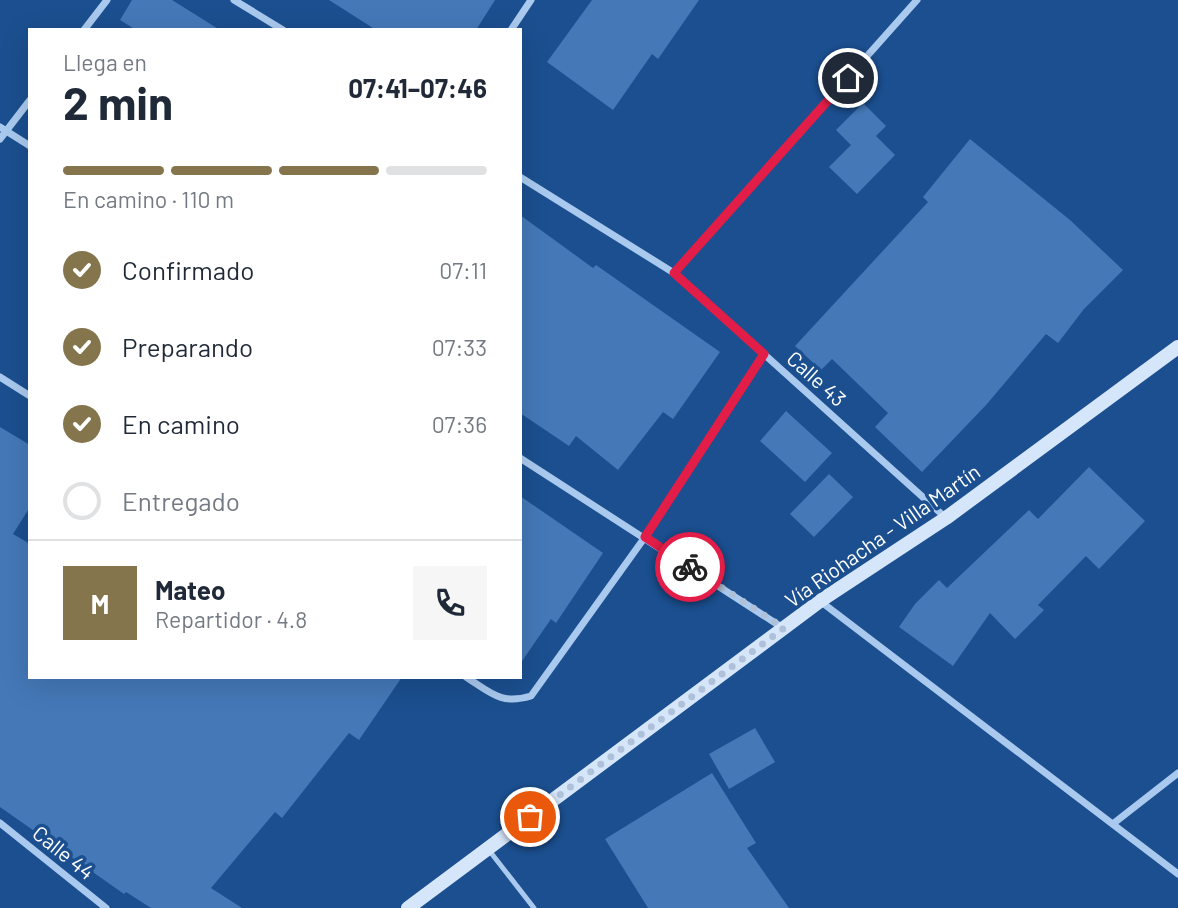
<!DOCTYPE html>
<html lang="es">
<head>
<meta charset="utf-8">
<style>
	body { margin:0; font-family:Barlow,sans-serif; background:#f6f6f7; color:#1f2937; height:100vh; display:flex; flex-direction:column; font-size:26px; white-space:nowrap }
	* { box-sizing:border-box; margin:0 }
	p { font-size:23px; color:#747a83 }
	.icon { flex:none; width:38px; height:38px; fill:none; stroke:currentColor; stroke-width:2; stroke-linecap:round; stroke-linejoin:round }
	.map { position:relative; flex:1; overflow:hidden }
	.sheet { position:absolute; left:28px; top:28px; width:494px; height:651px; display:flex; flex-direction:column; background:#fff; border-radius:0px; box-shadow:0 7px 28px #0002 }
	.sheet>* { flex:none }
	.pin { position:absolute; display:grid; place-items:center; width:60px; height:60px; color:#fff; margin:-30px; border:4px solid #fff; border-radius:50%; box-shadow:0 2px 7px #0007 }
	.courier { position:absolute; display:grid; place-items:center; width:70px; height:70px; margin:-35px; border:5px solid #e11d48; border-radius:50%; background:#fff; color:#222; box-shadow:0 2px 9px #0007 }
	.headline em { font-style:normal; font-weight:700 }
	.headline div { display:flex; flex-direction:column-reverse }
	.headline { display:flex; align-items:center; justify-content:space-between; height:119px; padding:0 35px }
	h1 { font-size:46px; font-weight:700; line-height:52px }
	.bar { display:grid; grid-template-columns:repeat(4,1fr); gap:10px 7px; align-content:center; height:84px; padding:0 35px }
	.bar i { height:9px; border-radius:5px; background:#e0e1e3 }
	.bar .on { background:#84754c }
	.bar p { grid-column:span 4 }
	.line { display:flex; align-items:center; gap:18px; padding:0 35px; border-top:2px solid #e0e1e3 }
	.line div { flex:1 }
	.round { display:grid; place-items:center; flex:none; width:74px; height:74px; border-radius:0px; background:#f6f6f7 }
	ol { padding:0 35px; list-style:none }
	li { display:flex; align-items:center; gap:21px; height:77px }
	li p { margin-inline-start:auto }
	li .icon { padding:7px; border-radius:50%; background:#84754c; color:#fff; stroke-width:4 }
	li:last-child { color:#747a83 }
	li i { width:38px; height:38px; border:4px solid #e0e1e3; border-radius:50% }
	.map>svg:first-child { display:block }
	.building { fill:#4478b7 }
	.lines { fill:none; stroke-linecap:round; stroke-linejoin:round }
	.lane { stroke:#a9c9ee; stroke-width:5 }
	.street { stroke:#a9c9ee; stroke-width:7 }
	.secondary { stroke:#d6e6fa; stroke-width:14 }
	.done { stroke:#afc1d8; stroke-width:7; stroke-dasharray:0 12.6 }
	.route { stroke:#e11d48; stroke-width:9 }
	.labels { text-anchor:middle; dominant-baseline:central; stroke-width:7; stroke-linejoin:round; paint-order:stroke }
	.street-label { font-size:21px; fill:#fff; stroke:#1b4f8f }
</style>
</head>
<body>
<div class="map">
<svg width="1178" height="908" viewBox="0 0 1178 908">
	<rect width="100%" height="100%" fill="#1b4f8f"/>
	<!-- building -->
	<g class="building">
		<path d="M132,0h40l48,30h-84l-16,-10z"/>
		<path d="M329,0h166l-19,30h-100z"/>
		<path d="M592,0h107l-41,59 -6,-5 -39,56 -66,-48z"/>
		<path d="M863,103l23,23 -10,10 19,19 -38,39 -28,-27 22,-22 -15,-15z"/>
		<path d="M970,139l100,81 53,50 -39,39 -26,34 -12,-9 -59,70 -65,68 -47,-45 13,-14 -56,-54 -11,11 -26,-24 133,-144 -5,-5z"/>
		<path d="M520,215l73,53 3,-3 124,87 -47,67 -10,-7 -45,58 -42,-34 -7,10 -49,-33z"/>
		<path d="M786,411l46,42 -27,29 -45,-41z"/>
		<path d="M0,427l30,18v62l-17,27 17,10v133h372l-43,63 -10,-7 -67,85 -7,-6 -64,76 31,20h-91l-25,-16 -2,2 -124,-87z"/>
		<path d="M1089,467l56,54 -46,48 -13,-13 -48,49 6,5 -29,29 -25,-26 -37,53 -54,-39 16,-23 24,-24 8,8 82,-78 9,9z"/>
		<path d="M829,474l24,23 -39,40 -24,-23z"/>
		<path d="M520,496l83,57 -47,70 -5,-4 -31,45z"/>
		<path d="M755,728l20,34 -46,27 -20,-35z"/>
		<path d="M712,773l44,70 -9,5 42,60h-141l-43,-69z"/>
	</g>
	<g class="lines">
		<!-- lane -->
		<path class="lane" d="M488,849l46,59"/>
		<!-- street -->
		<g class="street">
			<path d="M234,0l49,30"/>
			<path d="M84,30l23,-30"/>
			<path d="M511,30l20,-30"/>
			<path d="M0,127l30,19"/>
			<path d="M0,139l30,-39"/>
			<path d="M520,177l154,96 272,245"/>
			<path d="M674,273l243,-273"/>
			<path d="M0,377l30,19"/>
			<path d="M520,458l263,170"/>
			<path d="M820,601l358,273"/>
			<path d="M466,677c25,16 35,28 65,19l114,-159 119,-183"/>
			<path d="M0,823l106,85"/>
			<path d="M1114,823l64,-50"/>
		</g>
		<!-- secondary -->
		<path class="secondary" d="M408,908l412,-307 126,-83 232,-171"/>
	</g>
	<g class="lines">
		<!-- done -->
		<path class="done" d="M530,817l254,-189 -94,-61"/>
		<!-- route -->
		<path class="route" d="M690,567l-45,-30 119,-183 -90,-81 174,-195"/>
	</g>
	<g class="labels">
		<!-- street labels -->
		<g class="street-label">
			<text transform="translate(817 378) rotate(42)">Calle 43</text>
			<text transform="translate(882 535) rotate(-35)">Vía Riohacha - Villa Martín</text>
			<text transform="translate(64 852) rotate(39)">Calle 44</text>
		</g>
	</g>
</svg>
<div class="pin" style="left:530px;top:817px;background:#ea580c"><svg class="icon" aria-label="bag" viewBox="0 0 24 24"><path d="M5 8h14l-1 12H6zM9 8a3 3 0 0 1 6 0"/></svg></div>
<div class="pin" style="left:848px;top:78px;background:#1f2937"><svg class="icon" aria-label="home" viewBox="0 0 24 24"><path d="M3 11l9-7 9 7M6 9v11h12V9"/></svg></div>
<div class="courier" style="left:690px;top:567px"><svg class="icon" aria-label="bike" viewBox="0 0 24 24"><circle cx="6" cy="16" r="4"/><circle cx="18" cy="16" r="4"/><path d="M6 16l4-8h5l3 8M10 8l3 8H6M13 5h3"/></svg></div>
<section class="sheet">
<div class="headline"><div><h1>2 min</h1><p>Llega en</p></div><em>07:41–07:46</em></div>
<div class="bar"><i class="on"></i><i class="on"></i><i class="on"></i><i></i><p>En camino · 110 m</p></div>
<ol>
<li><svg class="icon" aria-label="check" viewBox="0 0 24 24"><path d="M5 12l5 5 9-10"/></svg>Confirmado<p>07:11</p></li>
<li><svg class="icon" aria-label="check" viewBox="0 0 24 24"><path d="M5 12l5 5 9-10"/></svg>Preparando<p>07:33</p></li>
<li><svg class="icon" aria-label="check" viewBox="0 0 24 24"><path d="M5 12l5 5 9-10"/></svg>En camino<p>07:36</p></li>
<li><i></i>Entregado</li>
</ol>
<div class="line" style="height:126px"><b class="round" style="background:#84754c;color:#fff">M</b><div><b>Mateo</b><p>Repartidor · 4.8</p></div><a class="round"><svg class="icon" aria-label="phone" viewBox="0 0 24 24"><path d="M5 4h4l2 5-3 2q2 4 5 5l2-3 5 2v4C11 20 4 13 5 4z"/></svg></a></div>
</section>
</div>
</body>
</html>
